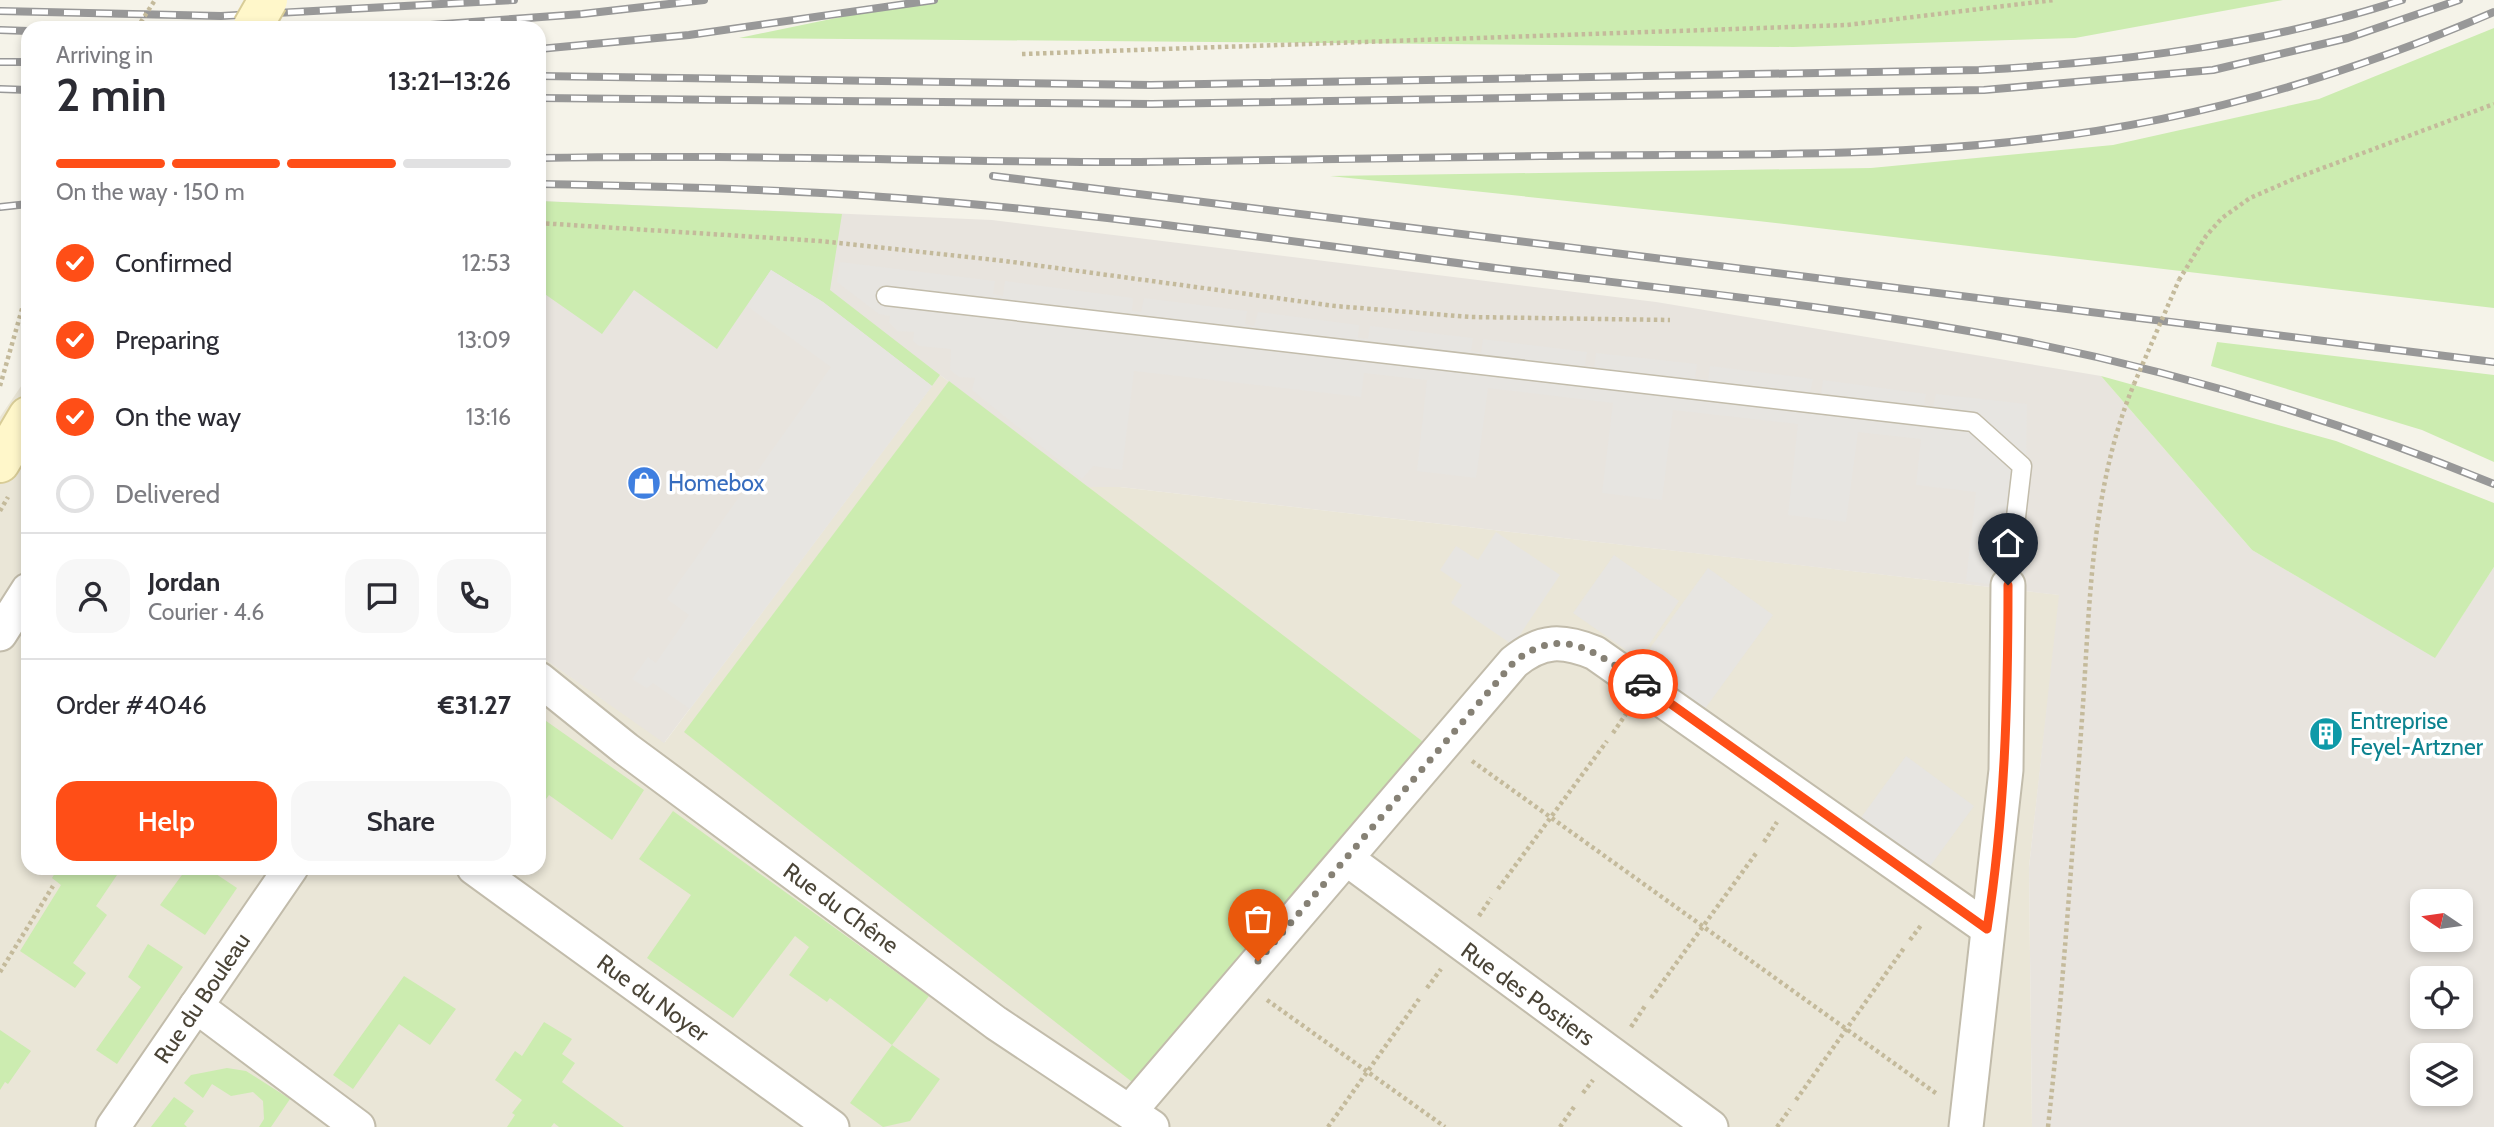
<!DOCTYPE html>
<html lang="en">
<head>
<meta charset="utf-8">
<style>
	body { margin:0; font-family:Cabin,sans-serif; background:#f7f7f7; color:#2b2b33; height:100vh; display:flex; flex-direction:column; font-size:26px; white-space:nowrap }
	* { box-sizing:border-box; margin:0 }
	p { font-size:23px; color:#7c7c81 }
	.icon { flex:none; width:38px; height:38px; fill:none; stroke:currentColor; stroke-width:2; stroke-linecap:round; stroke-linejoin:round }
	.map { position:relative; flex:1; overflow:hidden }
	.side { position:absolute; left:21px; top:21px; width:525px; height:854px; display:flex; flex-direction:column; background:#fff; border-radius:21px; box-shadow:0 4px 10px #0003 }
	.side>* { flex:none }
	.needle { width:46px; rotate:283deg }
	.tools { position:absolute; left:2410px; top:889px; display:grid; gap:14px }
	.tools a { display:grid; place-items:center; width:63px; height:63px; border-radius:14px; background:#fff; box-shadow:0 4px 10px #0003; font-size:35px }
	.pin { position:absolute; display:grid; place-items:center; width:60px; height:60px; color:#fff; margin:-72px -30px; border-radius:50% 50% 50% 0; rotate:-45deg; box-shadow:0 0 7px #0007 }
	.pin .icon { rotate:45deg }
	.courier { position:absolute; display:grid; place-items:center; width:70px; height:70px; margin:-35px; border:5px solid #ff4e17; border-radius:50%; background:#fff; color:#222; box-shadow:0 2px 9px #0007 }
	.head em { font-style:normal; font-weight:600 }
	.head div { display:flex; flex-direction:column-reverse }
	.head { display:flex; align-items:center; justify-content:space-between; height:119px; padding:0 35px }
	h1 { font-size:46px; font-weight:600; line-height:52px }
	.bar { display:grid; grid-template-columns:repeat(4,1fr); gap:10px 7px; align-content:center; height:84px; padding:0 35px }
	.bar i { height:9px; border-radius:5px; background:#e1e1e2 }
	.bar .active { background:#ff4e17 }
	.bar p { grid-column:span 4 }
	.line { display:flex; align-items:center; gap:18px; padding:0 35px; border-top:2px solid #e1e1e2 }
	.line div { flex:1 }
	.round { display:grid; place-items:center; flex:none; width:74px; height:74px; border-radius:21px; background:#f7f7f7 }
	ol { padding:0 35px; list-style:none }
	li { display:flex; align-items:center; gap:21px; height:77px }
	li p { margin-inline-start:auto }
	li .icon { padding:7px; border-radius:50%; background:#ff4e17; color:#fff; stroke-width:4 }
	li:last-child { color:#7c7c81 }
	li i { width:38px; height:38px; border:4px solid #e1e1e2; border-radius:50% }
	.primary-button { display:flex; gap:14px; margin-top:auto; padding:14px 35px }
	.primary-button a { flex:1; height:80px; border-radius:21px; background:#ff4e17; color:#fff; font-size:28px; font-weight:600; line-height:80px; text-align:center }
	.primary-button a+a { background:#f7f7f7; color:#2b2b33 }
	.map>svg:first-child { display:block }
	.residential { fill:#eae6d7 }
	.industrial { fill:#e8e4de; fill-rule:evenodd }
	.green { fill:#ccecb0 }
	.parking { fill:#e7e5e1 }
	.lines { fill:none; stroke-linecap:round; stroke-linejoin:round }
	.lane-casing { stroke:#c2bcab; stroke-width:21 }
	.street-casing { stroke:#c2bcab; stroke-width:37 }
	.secondary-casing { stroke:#d8cc97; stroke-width:42 }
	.path { stroke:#c4ba9b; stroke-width:4.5; stroke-dasharray:3.5 3.5; stroke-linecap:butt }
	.lane { stroke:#fff; stroke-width:18 }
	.street { stroke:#fff; stroke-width:33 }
	.secondary { stroke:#fff7ca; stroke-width:38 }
	.rail-casing { stroke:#989898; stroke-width:8 }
	.rail { stroke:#fff; stroke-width:5; stroke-dasharray:16; stroke-linecap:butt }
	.secondary-bridge-casing { stroke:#d8cc97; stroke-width:42; stroke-linecap:butt }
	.path-bridge { stroke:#c4ba9b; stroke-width:4.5; stroke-dasharray:3.5 3.5; stroke-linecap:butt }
	.secondary-bridge { stroke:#fff7ca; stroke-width:38 }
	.done { stroke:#868175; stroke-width:7; stroke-dasharray:0 12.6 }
	.route { stroke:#ff4e17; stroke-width:9 }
	.labels { text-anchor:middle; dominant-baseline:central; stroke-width:7; stroke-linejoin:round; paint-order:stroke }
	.shop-label { font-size:23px; fill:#366cbe; stroke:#fff; text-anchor:start }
	.culture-label { font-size:23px; fill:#0d838f; stroke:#fff; text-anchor:start }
	.street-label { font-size:23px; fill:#4a4437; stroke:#fff }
</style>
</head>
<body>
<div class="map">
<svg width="2494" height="1127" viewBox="0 0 2494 1127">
	<rect width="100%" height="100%" fill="#f5f3e9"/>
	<!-- residential -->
	<path class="residential" d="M940,375l148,112h32l940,108 -31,272 3,260h-2032v-710l28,-41v492h511v-213l126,87z"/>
	<!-- industrial -->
	<path class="industrial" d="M539,201l453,19 664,82 445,74 151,174 183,107 59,-90v560h-462l-3,-260 30,-272 -939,-108h-32l-148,-112 -276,368 -125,-88zM2422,901h38v39h-38zM2422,978h38v39h-38zM2422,1055h38v39h-38z"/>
	<!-- green -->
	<g class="green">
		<path d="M923,0h1360l-208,38 -282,9 -1054,-9z"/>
		<path d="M2494,28v280l-736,-87 -428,-45 541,-8 242,-23 206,-46z"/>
		<path d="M539,201l303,13 -12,76 110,85 -8,11 -109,-84 -52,-32 -54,79 -83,-59 -32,44 -63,-44z"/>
		<path d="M2217,342l277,33v87l-72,-32 -211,-64z"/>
		<path d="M2101,376l235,65 158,62v64l-59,91 -183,-108z"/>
		<path d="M949,381l477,363 -290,341 -452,-353z"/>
		<path d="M539,716l105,74 -32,50 -63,-45 -10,14z"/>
		<path d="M673,811l256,185 -37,49 48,34 -30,42 -27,6 -33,-24 42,-58 -62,-47 -3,4 -38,-27 20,-28 -14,-11 -62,82 -86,-60 44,-63 -52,-36z"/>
		<path d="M58,868h49l10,7 -21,31 11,9 -34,48 13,10 -11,15 -55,-37 41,-66 -9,-7z"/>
		<path d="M187,868h20l30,20 -32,47 -45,-30z"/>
		<path d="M148,944l35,23 -66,97 -21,-14 45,-63 -13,-10z"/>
		<path d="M404,976l52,33 -26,36 -31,-21 -46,65 -20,-14z"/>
		<path d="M544,1022l28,17 -10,15 13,9 -13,19 62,45h-65l-5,-4 -3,4h-44l8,-12 -3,-2 10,-13 -27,-20 20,-29 7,5z"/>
		<path d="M0,1030l31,21 -23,33 -3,-2 -5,8z"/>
		<path d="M227,1068l19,3 44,28 -19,28h-12l5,-8 -1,-18 -10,-9 -22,4 -19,-12 -9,14 -19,-15 7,-8z"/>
		<path d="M174,1097l20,14 -10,13 3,3h-36z"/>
	</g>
	<!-- parking -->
	<g class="parking">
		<path d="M840,262l155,19 -2,13 10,2 2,-15 128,17 -1,13 9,1 3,-14 103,13 -2,13 9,2 4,-14 101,13 -1,13 10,1 2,-13 103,12 -2,13 10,2 2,-14 104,13 -2,13 9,2 2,-14 101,11 -2,14 13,2 2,-14 103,13 -3,13 11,2 2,-14 103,14 -2,10 9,2 3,-12 91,10 -2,185 -59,-8 10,-89 -60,-7 5,-46 -63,-7 -12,90 -58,-7 10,-91 -125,-14 -11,90 -60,-7 11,-90 -125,-15 -12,90 -59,-7 10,-91 -63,-7 -3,24 -227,-26 -12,99 -29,-4 -11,13 -110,-89 3,-12 -16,-1 -9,-7 1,-21 -32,-3 -6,-5 1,-9 -16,-1 -9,-9 1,-6 -11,-2 -42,-32z"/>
		<path d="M771,270l52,32 109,84 -242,323 -37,-26 -6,5 -15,-9 16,-22 8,6 33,-48 -22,-16 164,-232 -84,-61z"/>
		<path d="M1496,532l64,43 -47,70 -62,-42 11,-18 -22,-15 16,-24 22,14z"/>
		<path d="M1614,555l65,46 -40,58 -66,-46z"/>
		<path d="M1708,568l65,47 -69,95 -64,-48z"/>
		<path d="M1906,756l68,50 -46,63 -68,-50z"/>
	</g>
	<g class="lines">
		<!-- lane casing -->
		<g class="lane-casing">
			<path id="lane" d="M886,296l1087,126 49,44 -14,119"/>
		</g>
		<!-- street casing -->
		<g class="street-casing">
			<g id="street">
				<path d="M0,634l28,-44"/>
				<path d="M539,679l87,70 370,274 156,104"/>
				<path d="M1347,859l364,268"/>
				<path d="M474,868l358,259"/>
				<path d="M196,1006l162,121"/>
				<path d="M1130,1111l384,-449c28,-23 49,-22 81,-9l392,275"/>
				<path d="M113,1127l178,-259"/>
				<path d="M1966,1127l40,-357 2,-185"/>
			</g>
		</g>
		<!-- secondary casing -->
		<g class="secondary-casing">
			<path id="secondary" d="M0,463l28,-47"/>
		</g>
		<!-- path -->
		<g class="path">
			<path d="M1022,54l825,-29 207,-25"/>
			<path d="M539,223l281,18 185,20 330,45 135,11 200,3"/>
			<path d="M2179,280l27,-44 16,-18 28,-20 46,-20 198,-74"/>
			<path d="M0,386l28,-98"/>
			<path d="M0,511l8,-14"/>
			<path d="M1613,733l13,-19"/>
			<path d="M1472,761l465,333"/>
			<path d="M1764,842l13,-20"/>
			<path d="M1498,889l109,-148"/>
			<path d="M1479,916l12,-18"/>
			<path d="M1910,940l12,-16"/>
			<path d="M0,972l53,-86"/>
			<path d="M1427,988l14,-19"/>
			<path d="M1651,998l106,-146"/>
			<path d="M1267,1000l178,127"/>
			<path d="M1631,1027l14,-21"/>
			<path d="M1583,1093l10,-13"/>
			<path d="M1796,1100l108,-152"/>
			<path d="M1328,1127l91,-128"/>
			<path d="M1560,1127l14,-20"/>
			<path d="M1777,1127l13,-18"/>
			<path d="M2048,1127c15,-136 24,-272 34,-408 8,-113 8,-229 52,-335"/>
		</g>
		<!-- lane -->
		<use href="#lane" class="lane"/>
		<!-- street -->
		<use href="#street" class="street"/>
		<!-- secondary -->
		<use href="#secondary" class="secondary"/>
		<!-- rail casing -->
		<g class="rail-casing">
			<g id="rail">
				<path d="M0,11l221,5 293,-16"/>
				<path d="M389,28l193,-14 122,-14"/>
				<path d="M0,30l28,1"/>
				<path d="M539,49l150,-14 245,-35"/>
				<path d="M0,62h28"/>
				<path d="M539,76l612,9 828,-15c144,-8 284,-25 423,-70"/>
				<path d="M0,89l28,1"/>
				<path d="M539,98l613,6 832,-14 229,-20 135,-32 111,-38"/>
				<path d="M539,158c198,-4 397,4 595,4 136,-1 272,-4 407,-6 165,-3 332,3 496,-17 158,-18 311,-64 457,-127"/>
				<path d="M993,176l1501,186"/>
				<path d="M539,184c120,2 240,5 359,14 202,15 404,45 605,71 171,21 344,38 514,71 163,32 323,81 477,144"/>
				<path d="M0,207l28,-3"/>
			</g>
		</g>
		<!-- rail -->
		<use href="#rail" class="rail"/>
		<!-- secondary-bridge casing -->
		<g class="secondary-bridge-casing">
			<path id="secondary-bridge" d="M252,28l16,-28"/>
		</g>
		<!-- path-bridge -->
		<g class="path-bridge">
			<path d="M137,28l18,-28"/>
			<path d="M2134,384l45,-104"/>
		</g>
		<!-- secondary-bridge -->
		<use href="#secondary-bridge" class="secondary-bridge"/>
	</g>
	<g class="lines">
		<!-- done -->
		<path class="done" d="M1258,961l256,-299c50,-40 84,-7 129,22"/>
		<!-- route -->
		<path class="route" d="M1643,684l344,245c18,-115 21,-228 21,-344"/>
	</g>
	<!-- icons -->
	<defs>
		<g id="shop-disc" transform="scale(1.75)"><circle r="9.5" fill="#3f7fe0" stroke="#fff"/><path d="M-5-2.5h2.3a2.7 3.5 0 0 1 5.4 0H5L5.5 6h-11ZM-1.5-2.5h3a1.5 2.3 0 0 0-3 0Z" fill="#fff"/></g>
		<g id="building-disc" transform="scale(1.75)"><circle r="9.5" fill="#0f9aa8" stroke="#fff"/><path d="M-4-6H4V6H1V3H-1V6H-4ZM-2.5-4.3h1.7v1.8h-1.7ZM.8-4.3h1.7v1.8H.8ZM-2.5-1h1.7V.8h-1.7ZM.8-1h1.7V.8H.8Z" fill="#fff"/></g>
	</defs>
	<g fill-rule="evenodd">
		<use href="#shop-disc" x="644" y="483"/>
		<use href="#building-disc" x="2326" y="734"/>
	</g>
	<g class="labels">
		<!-- shop labels -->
		<g class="shop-label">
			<text x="668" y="483">Homebox</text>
		</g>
		<!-- culture labels -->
		<g class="culture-label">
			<text x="2350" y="721">Entreprise<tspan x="2350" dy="26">Feyel-Artzner</tspan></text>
		</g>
		<!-- street labels -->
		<g class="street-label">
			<text transform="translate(841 908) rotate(36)">Rue du Chêne</text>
			<text transform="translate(1528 994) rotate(36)">Rue des Postiers</text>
			<text transform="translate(202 998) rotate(-56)">Rue du Bouleau</text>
			<text transform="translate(653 998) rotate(36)">Rue du Noyer</text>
		</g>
	</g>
</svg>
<div class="tools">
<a><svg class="needle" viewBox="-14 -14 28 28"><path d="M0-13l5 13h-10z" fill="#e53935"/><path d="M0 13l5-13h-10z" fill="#7c7c81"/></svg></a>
<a><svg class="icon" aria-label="locate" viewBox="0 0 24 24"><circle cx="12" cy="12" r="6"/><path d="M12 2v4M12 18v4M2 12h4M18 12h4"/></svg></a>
<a><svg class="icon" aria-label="layers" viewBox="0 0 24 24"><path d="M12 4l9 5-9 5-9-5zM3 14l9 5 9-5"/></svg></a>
</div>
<div class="pin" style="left:1258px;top:961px;background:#ea580c"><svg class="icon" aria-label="bag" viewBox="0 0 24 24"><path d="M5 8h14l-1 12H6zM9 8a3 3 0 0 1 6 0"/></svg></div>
<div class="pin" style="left:2008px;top:585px;background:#1f2937"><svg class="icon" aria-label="home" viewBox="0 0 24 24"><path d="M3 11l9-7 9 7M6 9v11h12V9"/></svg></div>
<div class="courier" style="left:1643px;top:684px"><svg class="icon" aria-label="car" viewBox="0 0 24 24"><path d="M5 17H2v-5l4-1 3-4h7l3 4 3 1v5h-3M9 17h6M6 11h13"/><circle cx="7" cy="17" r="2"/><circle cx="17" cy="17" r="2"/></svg></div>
<section class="side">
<div class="head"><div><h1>2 min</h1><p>Arriving in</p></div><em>13:21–13:26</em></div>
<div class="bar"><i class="active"></i><i class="active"></i><i class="active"></i><i></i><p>On the way · 150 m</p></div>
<ol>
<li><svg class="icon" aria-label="check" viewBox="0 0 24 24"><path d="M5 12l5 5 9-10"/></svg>Confirmed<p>12:53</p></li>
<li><svg class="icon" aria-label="check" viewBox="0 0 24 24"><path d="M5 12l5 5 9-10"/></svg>Preparing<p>13:09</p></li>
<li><svg class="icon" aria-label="check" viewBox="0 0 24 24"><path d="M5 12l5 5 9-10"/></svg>On the way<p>13:16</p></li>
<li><i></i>Delivered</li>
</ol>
<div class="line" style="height:126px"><a class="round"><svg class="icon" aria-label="person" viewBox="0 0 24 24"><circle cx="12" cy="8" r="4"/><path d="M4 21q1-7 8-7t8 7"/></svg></a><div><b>Jordan</b><p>Courier · 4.6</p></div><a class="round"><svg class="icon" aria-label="chat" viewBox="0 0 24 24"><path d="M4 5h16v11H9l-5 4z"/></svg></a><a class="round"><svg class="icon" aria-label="phone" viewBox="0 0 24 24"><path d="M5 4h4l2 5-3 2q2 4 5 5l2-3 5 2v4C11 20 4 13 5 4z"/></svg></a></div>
<div class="line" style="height:91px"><div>Order #4046</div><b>€31.27</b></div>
<div class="primary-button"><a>Help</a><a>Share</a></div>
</section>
</div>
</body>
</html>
